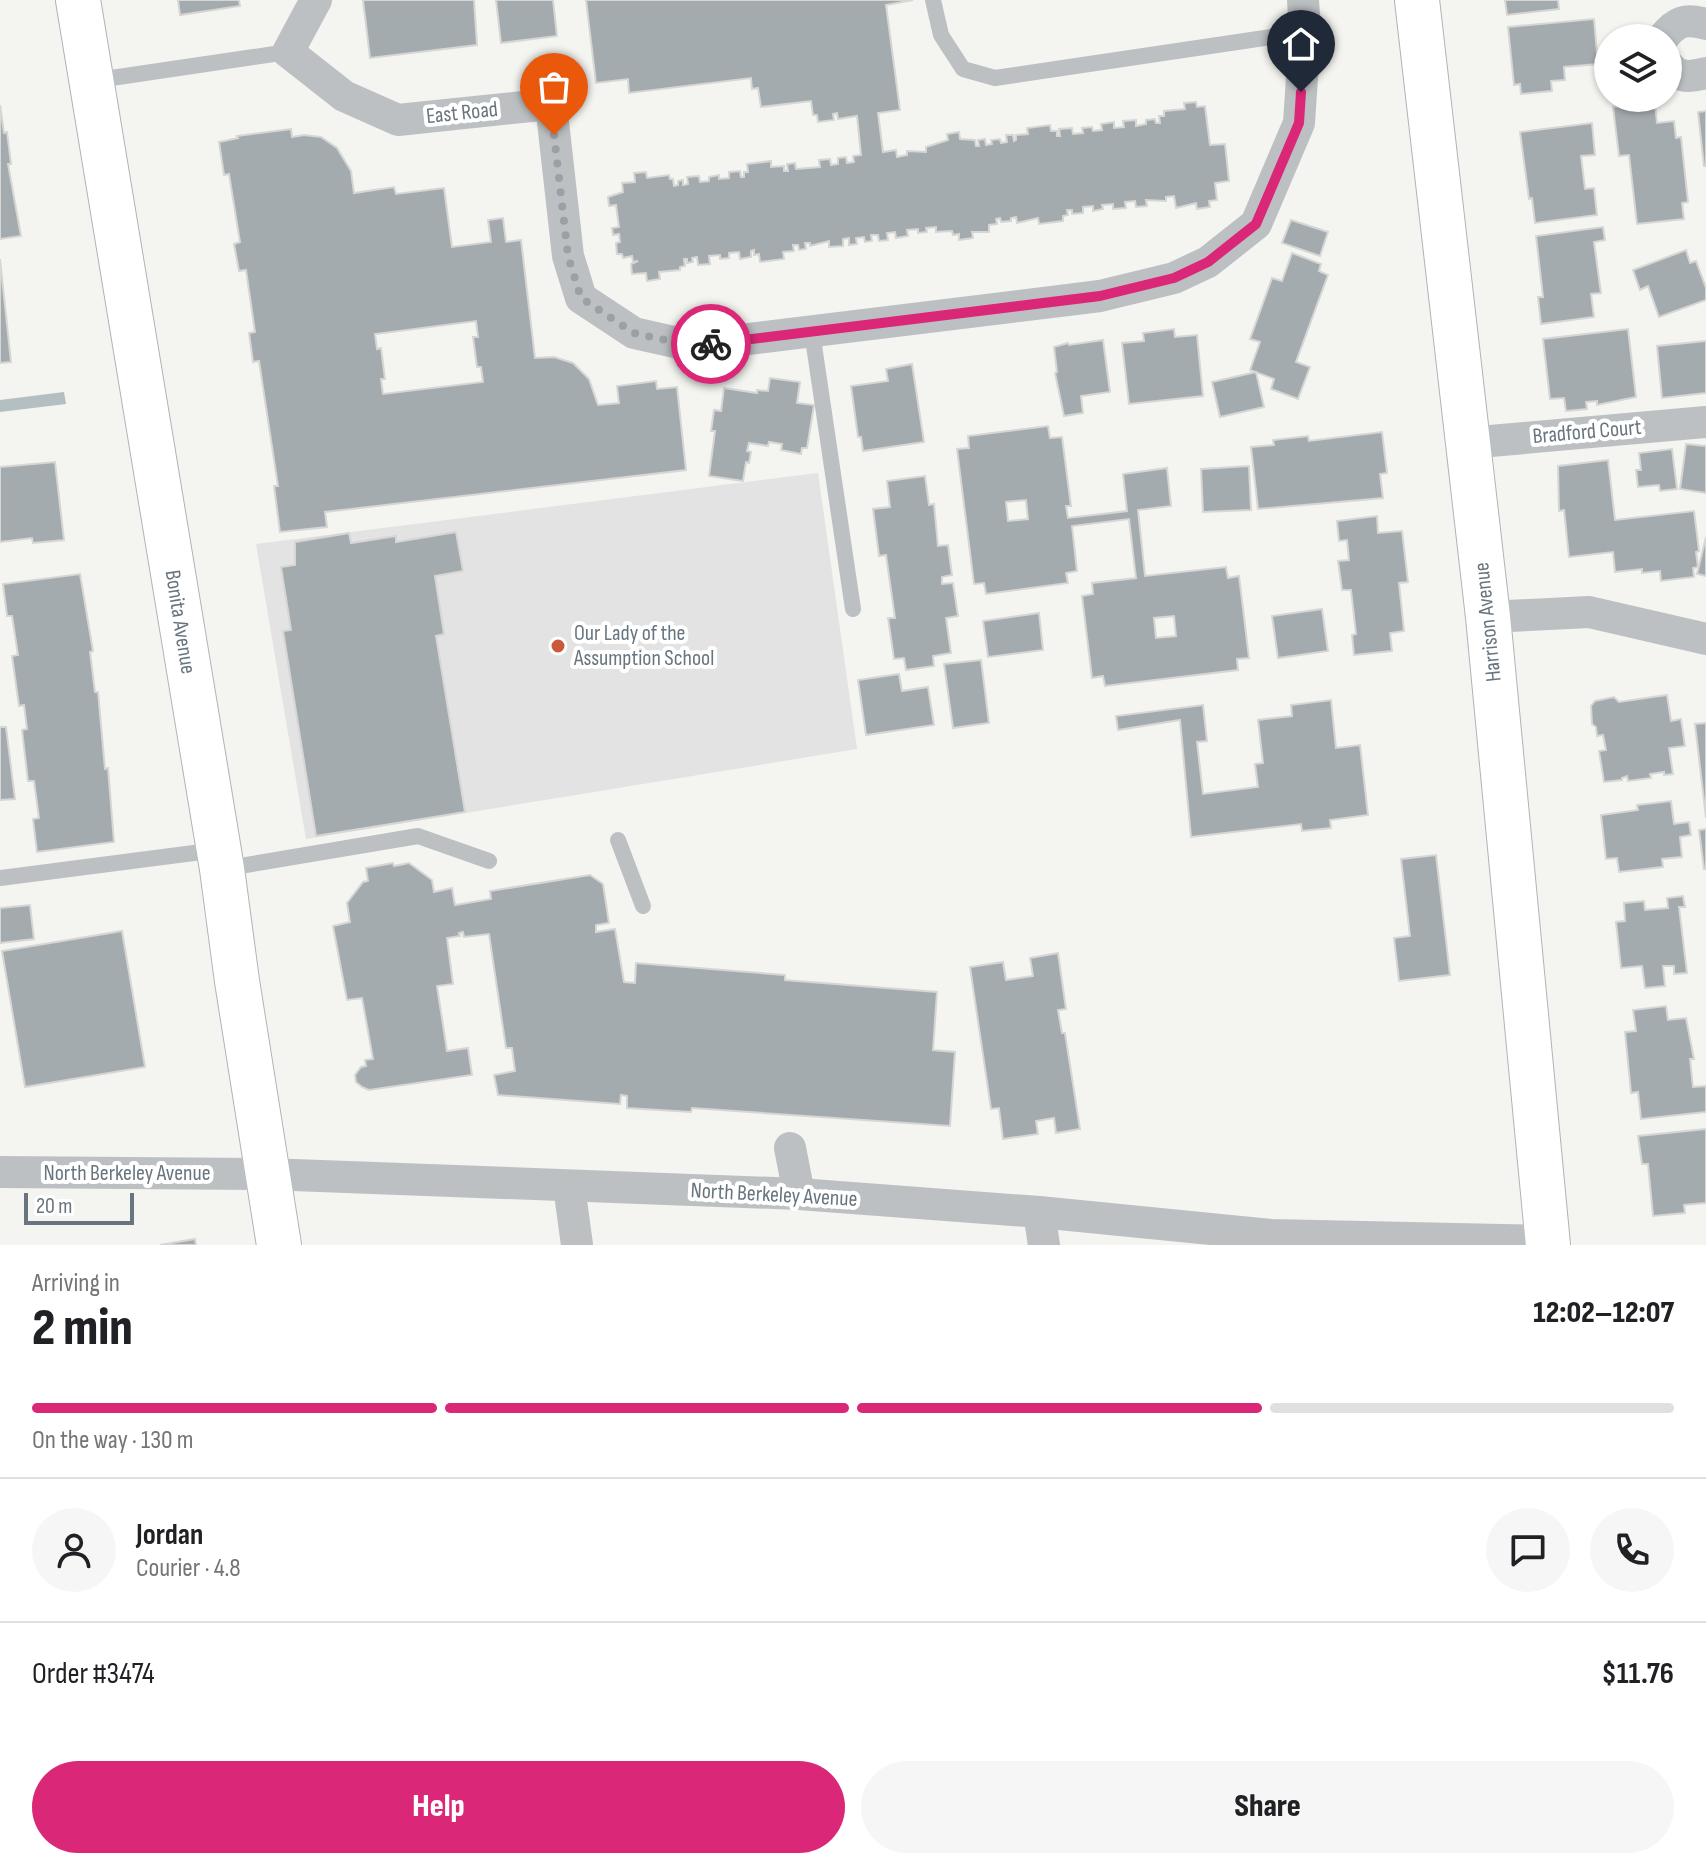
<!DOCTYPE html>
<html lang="en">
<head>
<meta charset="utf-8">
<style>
	body { margin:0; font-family:"Sofia Sans Condensed",sans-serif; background:#f6f6f6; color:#202124; height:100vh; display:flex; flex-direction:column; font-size:30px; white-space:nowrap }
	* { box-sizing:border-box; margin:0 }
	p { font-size:26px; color:#757577 }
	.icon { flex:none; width:44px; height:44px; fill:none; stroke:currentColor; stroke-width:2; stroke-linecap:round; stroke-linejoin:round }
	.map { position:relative; height:1245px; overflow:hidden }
	.details { display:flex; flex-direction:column; background:#fff; flex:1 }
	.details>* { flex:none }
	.controls { position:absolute; left:1594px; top:24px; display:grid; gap:16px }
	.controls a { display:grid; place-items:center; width:88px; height:88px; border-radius:50%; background:#fff; box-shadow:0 2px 6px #0004; font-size:40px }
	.scale { position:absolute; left:24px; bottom:20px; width:110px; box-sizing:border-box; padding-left:8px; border:4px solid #68757e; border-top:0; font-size:22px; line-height:28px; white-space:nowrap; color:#68757e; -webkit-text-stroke:6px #fff; paint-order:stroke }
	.pin { position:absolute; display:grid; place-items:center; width:68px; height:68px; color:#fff; margin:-82px -34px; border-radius:50% 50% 50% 0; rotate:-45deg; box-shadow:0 0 8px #0007 }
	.pin .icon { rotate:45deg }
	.courier { position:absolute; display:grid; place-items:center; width:80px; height:80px; margin:-40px; border:6px solid #db2777; border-radius:50%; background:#fff; color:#222; box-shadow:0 2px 10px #0007 }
	.summary em { font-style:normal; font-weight:800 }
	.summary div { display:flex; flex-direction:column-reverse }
	.summary { display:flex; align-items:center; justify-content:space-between; height:136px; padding:0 32px }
	h1 { font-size:52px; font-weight:800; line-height:60px }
	.bar { display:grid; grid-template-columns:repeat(4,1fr); gap:12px 8px; align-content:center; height:96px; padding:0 32px }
	.bar i { height:10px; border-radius:6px; background:#e0e0e0 }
	.bar .active { background:#db2777 }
	.bar p { grid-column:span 4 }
	.line { display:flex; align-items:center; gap:20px; padding:0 32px; border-top:2px solid #e0e0e0 }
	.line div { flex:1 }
	.round { display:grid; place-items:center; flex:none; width:84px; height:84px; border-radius:42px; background:#f6f6f6 }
	.button { display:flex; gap:16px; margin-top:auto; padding:16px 32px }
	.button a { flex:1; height:92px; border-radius:48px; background:#db2777; color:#fff; font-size:32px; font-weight:800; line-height:92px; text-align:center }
	.button a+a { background:#f6f6f6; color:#202124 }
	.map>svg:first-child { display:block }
	.built { fill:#e2e3e2 }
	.water { fill:#b4bfc2 }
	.building { fill:#a4abaf; stroke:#d6d6d4; stroke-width:2; fill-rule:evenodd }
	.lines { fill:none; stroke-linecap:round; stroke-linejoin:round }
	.secondary-casing { stroke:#afb4b7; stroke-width:46 }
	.lane { stroke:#bcc0c2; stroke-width:16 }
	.street { stroke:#bcc0c2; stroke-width:32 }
	.secondary { stroke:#fff; stroke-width:44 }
	.done { stroke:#99a1a6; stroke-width:8; stroke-dasharray:0 14.4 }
	.route { stroke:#db2777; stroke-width:10 }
	.poi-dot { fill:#cb5a3b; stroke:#fff; stroke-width:3 }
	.labels { text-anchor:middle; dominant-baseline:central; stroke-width:8; stroke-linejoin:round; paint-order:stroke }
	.street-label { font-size:22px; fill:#68757e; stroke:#fff }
	.poi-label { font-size:22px; fill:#68757e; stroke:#fff; text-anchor:start }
</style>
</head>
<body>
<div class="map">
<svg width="1706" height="1245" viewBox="0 0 1706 1245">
	<rect width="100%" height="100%" fill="#f4f4f1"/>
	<!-- built -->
	<path class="built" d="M818,473l39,276 -551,90 -50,-295z"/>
	<!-- water -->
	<path class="water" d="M64,392l2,12 -66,8v-12z"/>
	<!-- building -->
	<g class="building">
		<path d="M178,0h61l1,6 -60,9z"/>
		<path d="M363,0h111l3,45 -107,13z"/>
		<path d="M496,0h57l4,36 -56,7z"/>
		<path d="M586,0h327l-27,5 14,105 -22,3 5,39 13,-2 1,7 10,-2v-4l19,1v-5l22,-7 -1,-6 12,-2 1,7 15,1 1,6h3l-1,-6 7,-1 1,6 6,-1 -1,-4 9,-1 1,4 6,-1 -1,-7h7l1,6 2,-1v-5l12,-1 -1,-6 23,-3 1,6h6v5h3l-1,-7 13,-1 1,6 10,-1 -1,-5 10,-1 1,4 9,-1 -1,-6 13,-2v6l10,-1 -1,-6 13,-1v6l10,-2v-4l9,-1 1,4h4l-1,-7h5v-5l21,-2 -1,-6 12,-1 1,5 8,-1 5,39 15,-1 4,37 -14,2 2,17 -8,1 1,6 -13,2 -1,-6 -20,5 -2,-12 -8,1v4l-20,-1 1,6 -11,1 -1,-6 -10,1 1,6 -13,1v-5l-11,1 1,4 -10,2v-5l-10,1v6l-11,1v-4h-5l1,5 -5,1v5l-24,3 -1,-6 -21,5 -1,-6 -5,1v3l-10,1 -1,-4 -4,1 1,5 -8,1v7h-17l1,6 -14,2v-6l-6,1 -1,-4 -16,1v-5l-10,1 1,4 -9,1v-4l-11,1 1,6 -12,2 -1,-6 -8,1 1,7 -9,1 -1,-6h-7l1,6 -7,1 -1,-5 -8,1 1,6 -8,1v-7l-6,1v7l-14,1v-6l-19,5v-3h-5l1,6 -7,1 -1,-5h-5l1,6 -11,1 1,7 -24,3 -1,-8 -5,1v-5l-3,1v6l-11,2 -1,-7 -10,1v5l-9,1v-4l-11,1 1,8 -12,1 -1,-8 -5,1 1,4 -6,1v-4h-3l1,7 -5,1v3l-21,2 1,7 -13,2 -1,-8 -14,1 -1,-10 7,-3 -5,1 -1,-6 -9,2 -1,-4h-5l-1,-11 4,-1 -1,-8 -6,1 -1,-7 7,-1 -3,-22 -7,1 -1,-9 15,-5 -1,-9 13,-1 -1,-9 12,-1 1,6 22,-3 1,4h3l1,7 4,-1v-4l5,-1v5l5,-1 -1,-7 12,-1 1,6 9,-1v-4l10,-2v4l10,-1v-6l11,-1 1,6h3v-5h4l-1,-8 24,-3v6l13,-1v5h4l-1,-7 8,-1 1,6 24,-2 -1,-7 11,-1 1,6 7,-1v-6l8,-1 1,6 7,-1 -1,-6 8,-1 -4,-39 -19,3 -1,-6 -4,1 1,6 -16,2 -1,-7h-4l-2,-14 -50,6 -3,-19 -6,1 -1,-11 -122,15 -1,-14 -32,4z"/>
		<path d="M1505,0h53l1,9 -52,6z"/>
		<path d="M1594,19l4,45 -34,3 1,13 -14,1 1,10 -31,3 -1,-10 -6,1 -6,-58z"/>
		<path d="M1655,103l2,20 17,-2 2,17 5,-1 7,65 -6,1 2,16 -47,5 -8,-69 -10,1 -6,-49z"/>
		<path d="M0,105l4,28 3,-1 4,32h-3l13,72 -21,3z"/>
		<path d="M1706,111v55h-2l-6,-54z"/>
		<path d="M1592,123l3,32 -14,1 4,33 9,-1 3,27 -62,8 -3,-25 -3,1 -9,-67z"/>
		<path d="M291,129l1,8 12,-2 17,2 16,11 14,23 3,22 40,-6 2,7 48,-6 8,59 39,-5 -3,-22 15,-2 3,24 15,-2 14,118 19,-1 19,6 16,16 9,26 21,-2 -2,-17 39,-5 1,8 20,-2 9,83 -361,42 2,15 -47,5 -6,-46h4l-19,-125 -6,1 -4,-29 6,-1 -9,-62 -7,1 -5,-27 6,-2 -11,-68 -5,1 -5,-33 19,-4 -1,-2zM476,321l2,16h-5l4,30h4l2,15 -100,12 -2,-15h4l-4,-31 -4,1 -2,-15z"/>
		<path d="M1291,220l37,12 -8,24 -38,-13z"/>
		<path d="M1603,227l2,13 -11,2 7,51 -10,1 3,23 -53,7 -3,-27h5l-7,-61z"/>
		<path d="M1686,250l4,13 6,-2 10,27v12l-47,17 -11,-31 -8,4 -7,-20z"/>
		<path d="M1292,253l29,11 -2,7 9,4 -32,87 14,5 -12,32 -27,-10 3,-10 -24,-9 10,-28 -10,-3 22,-61 10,3z"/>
		<path d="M0,259l11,103 -11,1z"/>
		<path d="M1174,329l1,8 22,-2 6,61 -74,8 -7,-61 22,-2 -1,-8z"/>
		<path d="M1628,329l8,68 -39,8v-4l-11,1 1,7 -21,2 -2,-13 -14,1 -7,-60z"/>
		<path d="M1103,340l7,52 -29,4 2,17 -19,3 -9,-43 2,-1 -3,-25 14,-4 1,2z"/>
		<path d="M1706,341v52l-44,5 -5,-52z"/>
		<path d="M912,364l12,78 -61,9 -2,-14h-3l-7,-51 37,-5 -2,-12z"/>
		<path d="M1256,372l8,35 -44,10 -8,-35z"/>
		<path d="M770,378l30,4 -3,21 17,2 -7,43h-5l-1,6 -20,-4 1,-6 -13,-2 -1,4 -19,-3 -2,8 4,1 -2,11 -3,-1 -3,19 -34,-5 6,-45h-4l3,-21 7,1 3,-23 33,5v-3l11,1z"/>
		<path d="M1048,426l2,12 12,-1 9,69h-5l2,12 59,-7 -4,-37 44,-6 4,38 -33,4 7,66 81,-9 2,11 11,-2 10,82 -12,1 1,11 -133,16 -2,-10 -11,2 -10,-82 11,-2 -1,-11 44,-5 -7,-59 -57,7 5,45 -11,2 2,10 -82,11 -2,-11 -10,1 -17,-135 12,-1 -1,-12zM1026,500l2,19 -20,2 -2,-19zM1174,616l2,20 -20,2 -2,-20z"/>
		<path d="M1382,432l5,41 -7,1 3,24 -125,11 -7,-62 23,-2 -1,-5 35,-4 1,5z"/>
		<path d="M1686,444l20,2v47l-26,-4z"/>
		<path d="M1672,449l5,40 -17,2 -1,-6 -21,2 -2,-17h5l-2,-17z"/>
		<path d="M1608,460l7,60 79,-9 5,40 -3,1 2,15 -5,1 1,9 -33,4 -1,-10 -18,2v-4l-27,3 -2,-20 -44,5 -5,-47 -5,1 -1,-45z"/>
		<path d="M55,462l9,78 -31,3 -1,-5 -32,4v-75z"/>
		<path d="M1249,466l2,44 -48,2 -2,-43z"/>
		<path d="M925,476l4,29 5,-1 4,42 10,-1 4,30 -10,2v7l11,-1 5,33 -12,2 5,35 -18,3 1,10 -28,4 -2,-12 -10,1 -6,-41h7l-9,-63 -7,1 -6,-47 17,-2 -3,-26z"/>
		<path d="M1377,516l1,17 24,-2 6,51 -9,1 5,48 -14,2 2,18 -38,4 -2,-20 4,-1 -5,-44h-9l-4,-29 11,-1 -2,-20 -8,1 -2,-20z"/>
		<path d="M456,532l7,39 -28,5 9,58 -8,2 29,176 -149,24 -33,-205 8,-1 -10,-63 14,-2v-23l54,-9 2,10 45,-7v6z"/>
		<path d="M1706,537v39l-9,-2z"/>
		<path d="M80,574l13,77 -3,1 5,40h3l7,77 3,-1 6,74 -77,10 -4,-33 6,-1 -5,-37h-6l-6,-51 5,-1 -3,-24 -5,1 -7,-50 6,-1 -6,-39h-5l-4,-32z"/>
		<path d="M1322,609l6,42 -50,7 -6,-42z"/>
		<path d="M1039,613l4,37 -55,7 -5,-36z"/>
		<path d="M981,660l8,63 -36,5 -9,-64z"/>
		<path d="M899,674l3,17 26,-4 6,38 -68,10 -8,-55z"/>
		<path d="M1667,695l4,26 10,-2 4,27 -16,2 4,26 -9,1v-3l-14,2 1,4 -23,3 -1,-5 -5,2v2l-18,2 -5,-31 7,-1 -3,-15 -6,1 -1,-9 -4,-3 -1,-18 4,-5 19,-4 5,5z"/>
		<path d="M1331,700l5,48 24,-3 8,70 -38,5 1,8 -29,3 -1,-7 -110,13 -11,-117 -62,10 -2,-14 87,-11 4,36 -10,1 6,52 55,-7 -3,-23 8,-1 -5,-43 34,-4 -1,-11z"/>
		<path d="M1706,723v95l-11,-94z"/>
		<path d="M0,727h6l9,72 -15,1z"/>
		<path d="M1671,801l3,23 15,-2 2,13 -11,2 2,20 -20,2 1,8 -44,5 -2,-14 -11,1 -5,-44 37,-5 -1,-5z"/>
		<path d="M1706,829v40h-2l-5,-39z"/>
		<path d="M1436,855l14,120 -51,6 -5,-43 16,-2 -9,-77z"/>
		<path d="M393,863l1,3 15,-3 23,17 2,12 18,-4 3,17 36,-6 -1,-8 100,-16 13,9 6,39 -13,2v7l19,-3 9,53 11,1 1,-20 149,12v5l152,12 -4,58 22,2 -5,74 -258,-18 -1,4 -64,-4v-12l-6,-1 -1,9 -122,-9 -4,-20 21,-4 -3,-23h-6l-17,-114 -25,3 -1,-5 -4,1 1,3 -13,2 6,46 -16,2 10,65 21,-3 4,27 -103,15 -7,-3 -6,-5 -1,-7 6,-8 5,-1 -1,-6 8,-1 -11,-61 -15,2 -14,-74 17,-4 -3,-19 16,-21 5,-1 -2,-13z"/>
		<path d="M1683,896l2,11h-6l8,66 -13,1v-8h-11l2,20 -20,2 -3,-22 -21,2 -5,-46 9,-1 -1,-18 20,-2 1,9 23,-2 -1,-10z"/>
		<path d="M30,905l4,34 -34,4v-35z"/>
		<path d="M122,931l23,136 -120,20 -23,-136z"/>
		<path d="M1058,953l8,56 -8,1 4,23h3l15,96 -24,4 -2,-15 -18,3 2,13 -35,5 -4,-31 -8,1 -21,-142 33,-5 3,18 27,-4 -3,-18z"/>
		<path d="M1666,1006l2,14 18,-2 8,41h-4l3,28 13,-1v26l-65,7 -3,-27 -7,1 -6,-61 11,-1 -3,-21z"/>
		<path d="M1706,1129v74l-22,2 1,8 -32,3 -5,-52h-6l-4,-28z"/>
		<path d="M195,1239l1,6h-36z"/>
	</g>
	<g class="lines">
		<!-- secondary casing -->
		<g class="secondary-casing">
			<g id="secondary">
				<path d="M78,0l144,869 15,112 42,264"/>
				<path d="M1417,0l71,617 60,628"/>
			</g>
		</g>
		<!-- lane -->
		<g class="lane">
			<path d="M933,0l8,35 22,34 32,9 310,-46"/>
			<path d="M91,81l197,-29"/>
			<path d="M812,332l41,277"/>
			<path d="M618,840l25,66"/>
			<path d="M222,869l196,-33 71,25"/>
			<path d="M0,878l217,-28"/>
		</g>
		<!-- street -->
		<g class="street">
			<path d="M316,0l-28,52 56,44 54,24 153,-16 17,152 13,42 53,35 58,13 408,-50 74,-18 34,-16 48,-38 43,-101 6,-91 -2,-32"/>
			<path d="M1663,38c13,-17 23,-20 43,-14"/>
			<path d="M1668,65c10,14 23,12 38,8"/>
			<path d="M1468,443l238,-21"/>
			<path d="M1488,617l101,-5 117,27"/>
			<path d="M790,1148l9,46"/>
			<path d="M0,1172l267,2 532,20 240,18 232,23 276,6"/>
			<path d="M569,1186l8,59"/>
			<path d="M1039,1212l5,33"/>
		</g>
		<!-- secondary -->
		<use href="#secondary" class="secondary"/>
	</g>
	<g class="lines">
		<!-- done -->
		<path class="done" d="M554,135l14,121 13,42 53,35 58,13 19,-2"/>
		<!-- route -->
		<path class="route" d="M711,344l389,-48 74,-18 34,-16 48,-38 43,-101 2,-31"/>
	</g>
	<!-- markers -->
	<circle class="poi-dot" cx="558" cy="646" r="8"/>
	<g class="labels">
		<!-- street labels -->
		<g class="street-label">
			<text transform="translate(462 113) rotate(-6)">East Road</text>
			<text transform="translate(1587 432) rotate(-5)">Bradford Court</text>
			<text transform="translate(180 622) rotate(81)">Bonita Avenue</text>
			<text transform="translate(1488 622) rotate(-96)">Harrison Avenue</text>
			<text x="127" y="1173">North Berkeley Avenue</text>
			<text transform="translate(774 1195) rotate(3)">North Berkeley Avenue</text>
		</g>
		<!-- poi labels -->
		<g class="poi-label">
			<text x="574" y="633">Our Lady of the<tspan x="574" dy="25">Assumption School</tspan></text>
		</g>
	</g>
</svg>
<div class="controls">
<a><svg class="icon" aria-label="layers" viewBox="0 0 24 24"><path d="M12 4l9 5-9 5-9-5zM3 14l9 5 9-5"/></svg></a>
</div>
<div class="scale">20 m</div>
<div class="pin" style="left:554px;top:135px;background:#ea580c"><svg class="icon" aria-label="bag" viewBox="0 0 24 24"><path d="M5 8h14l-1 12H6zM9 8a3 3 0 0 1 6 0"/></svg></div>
<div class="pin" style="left:1301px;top:92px;background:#1f2937"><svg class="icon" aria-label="home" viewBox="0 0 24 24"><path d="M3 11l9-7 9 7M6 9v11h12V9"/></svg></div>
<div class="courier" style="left:711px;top:344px"><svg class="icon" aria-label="bike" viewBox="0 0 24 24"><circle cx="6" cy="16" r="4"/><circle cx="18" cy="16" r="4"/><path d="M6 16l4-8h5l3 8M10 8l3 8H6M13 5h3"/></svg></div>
</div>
<section class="details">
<div class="summary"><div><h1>2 min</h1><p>Arriving in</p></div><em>12:02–12:07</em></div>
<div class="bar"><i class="active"></i><i class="active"></i><i class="active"></i><i></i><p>On the way · 130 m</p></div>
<div class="line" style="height:144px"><a class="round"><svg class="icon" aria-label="person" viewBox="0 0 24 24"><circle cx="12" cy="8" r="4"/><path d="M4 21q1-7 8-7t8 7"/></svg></a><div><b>Jordan</b><p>Courier · 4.8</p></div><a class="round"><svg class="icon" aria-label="chat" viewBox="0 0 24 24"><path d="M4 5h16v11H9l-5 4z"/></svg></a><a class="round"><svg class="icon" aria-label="phone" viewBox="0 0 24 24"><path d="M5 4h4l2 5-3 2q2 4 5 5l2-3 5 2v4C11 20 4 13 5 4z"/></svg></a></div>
<div class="line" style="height:104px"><div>Order #3474</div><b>$11.76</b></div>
<div class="button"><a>Help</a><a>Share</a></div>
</section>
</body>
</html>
